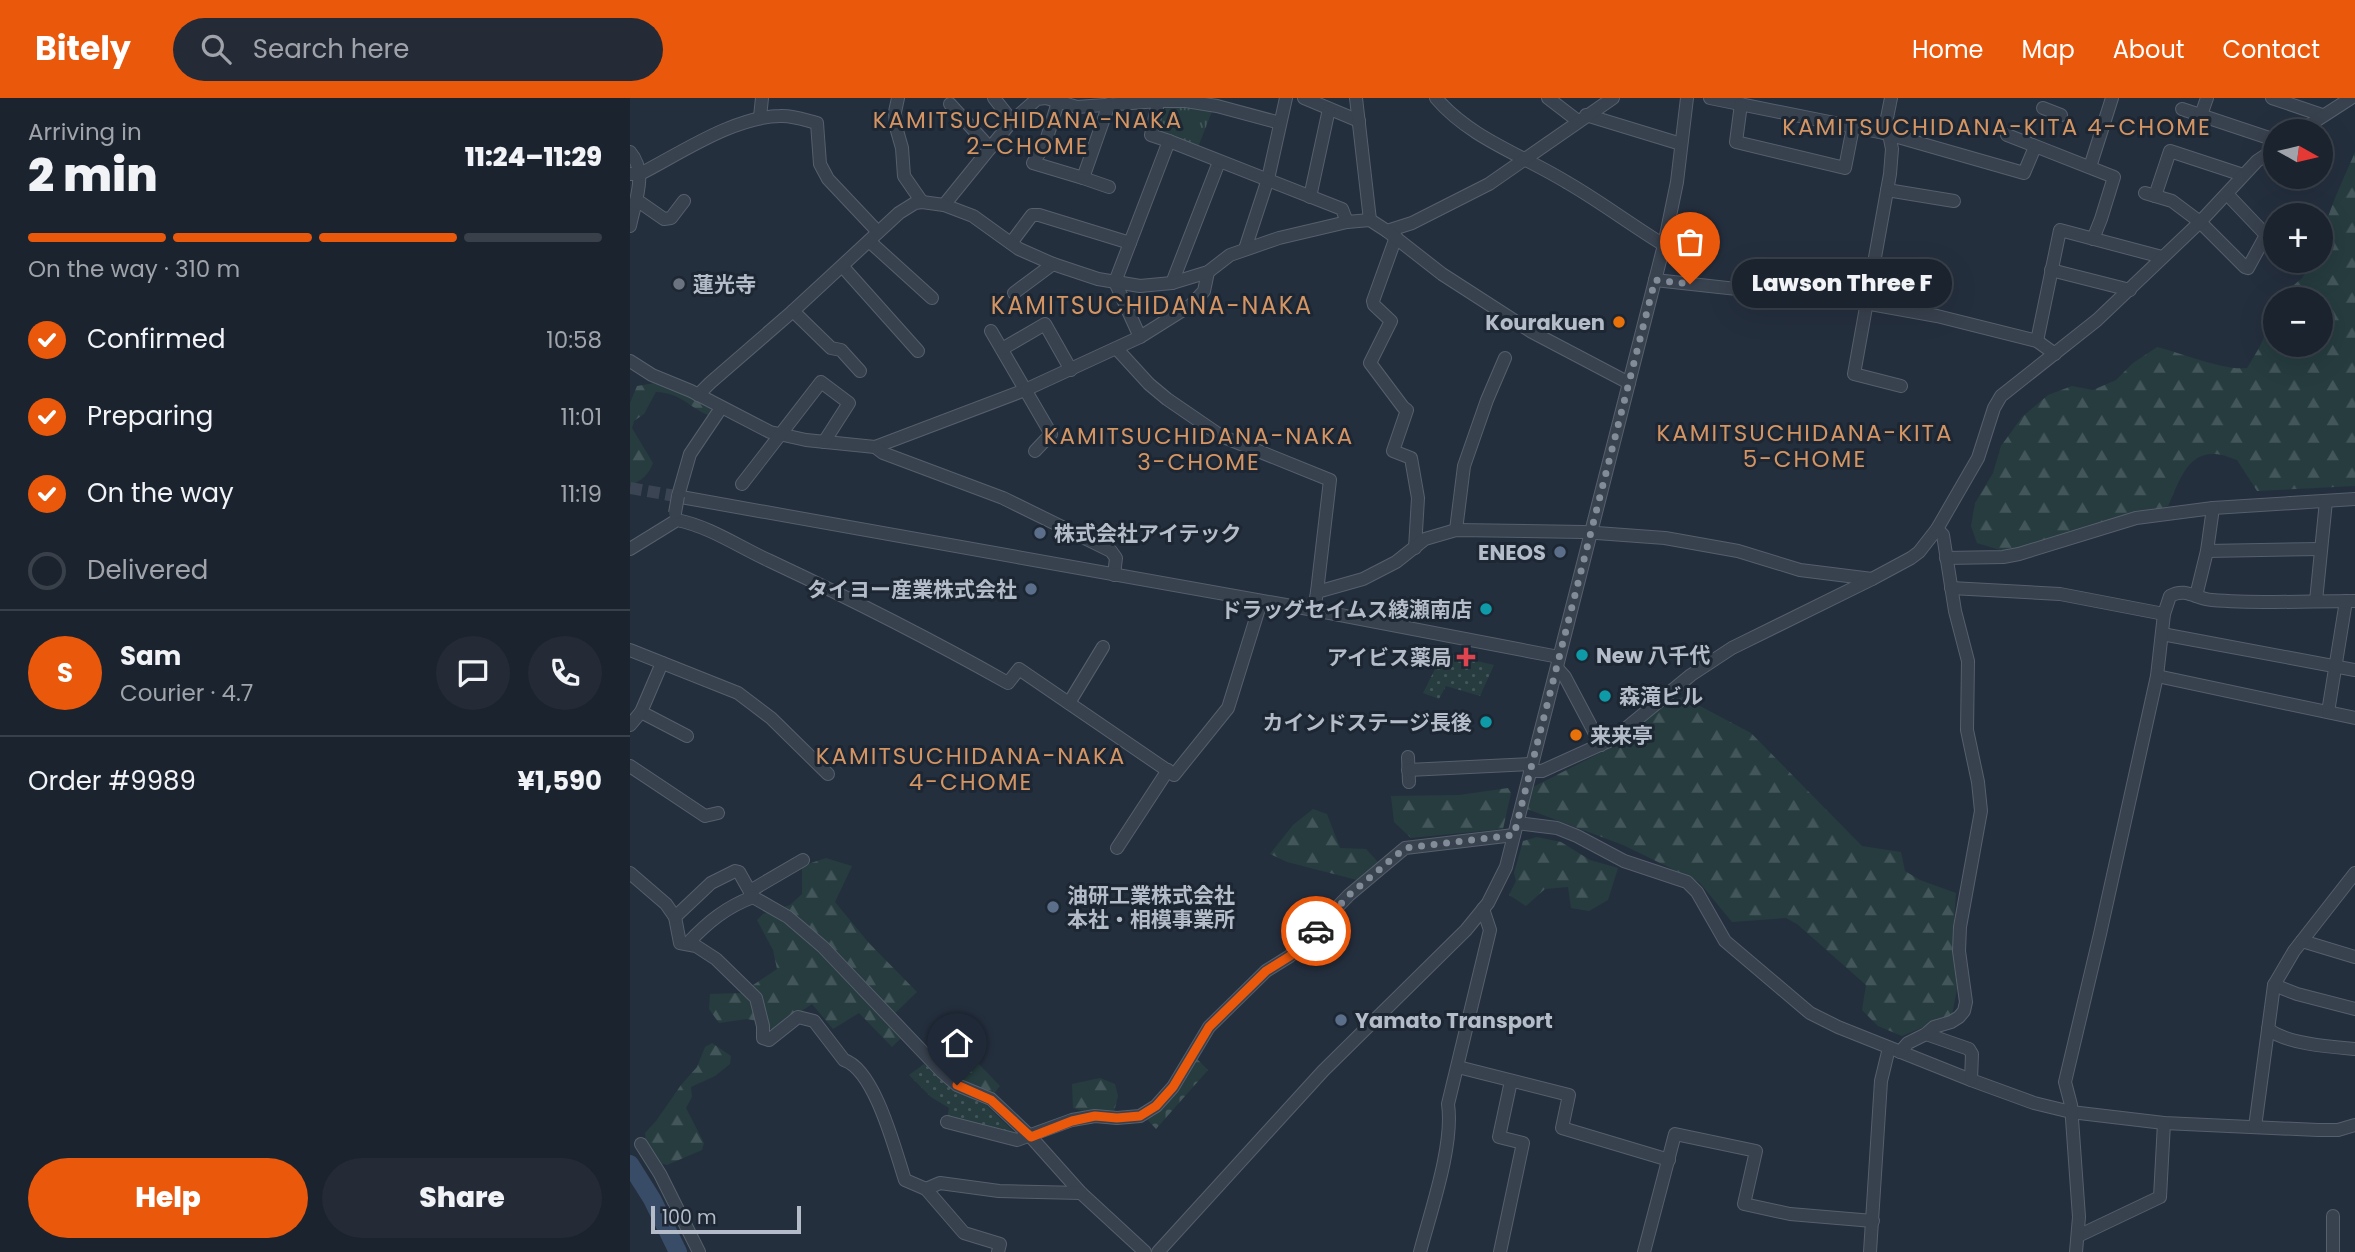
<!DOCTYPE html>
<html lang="en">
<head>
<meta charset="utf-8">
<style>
	body { margin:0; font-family:Poppins,"Noto Sans JP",sans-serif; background:#242b36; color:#f1f3f6; height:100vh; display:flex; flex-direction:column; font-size:26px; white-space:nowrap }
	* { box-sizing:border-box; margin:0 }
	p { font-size:23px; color:#a0a4aa }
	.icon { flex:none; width:38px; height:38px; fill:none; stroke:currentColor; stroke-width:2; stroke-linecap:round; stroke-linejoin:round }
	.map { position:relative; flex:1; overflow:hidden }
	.details { display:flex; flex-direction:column; background:#1b232e; width:630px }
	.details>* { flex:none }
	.needle { width:46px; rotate:98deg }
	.fabs { position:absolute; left:1633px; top:21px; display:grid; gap:14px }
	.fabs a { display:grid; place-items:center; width:70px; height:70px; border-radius:50%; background:#1b232e; box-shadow:0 7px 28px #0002,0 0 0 2px #39404a; font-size:35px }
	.scale { position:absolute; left:21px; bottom:18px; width:150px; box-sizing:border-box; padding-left:7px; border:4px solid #b4bcc9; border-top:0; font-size:19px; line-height:24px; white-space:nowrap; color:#b4bcc9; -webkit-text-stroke:5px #1d2633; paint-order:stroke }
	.pin { position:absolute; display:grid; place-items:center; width:60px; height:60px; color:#fff; margin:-72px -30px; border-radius:50% 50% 50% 0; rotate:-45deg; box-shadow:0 0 7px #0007 }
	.pin .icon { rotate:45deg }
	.courier { position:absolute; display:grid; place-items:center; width:70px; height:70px; margin:-35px; border:5px solid #ea580c; border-radius:50%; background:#fff; color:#222; box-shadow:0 2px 9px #0007 }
	.bubble { position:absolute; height:49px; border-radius:24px; background:#1b232e; box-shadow:0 7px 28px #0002,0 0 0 2px #39404a; font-size:23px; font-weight:800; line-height:49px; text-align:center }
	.summary em { font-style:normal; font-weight:800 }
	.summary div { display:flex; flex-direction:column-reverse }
	.summary { display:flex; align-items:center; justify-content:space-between; height:119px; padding:0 28px }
	h1 { font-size:46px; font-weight:800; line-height:52px }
	.bar { display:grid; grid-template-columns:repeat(4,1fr); gap:10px 7px; align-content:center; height:84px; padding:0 28px }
	.bar i { height:9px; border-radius:5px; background:#39404a }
	.bar .selected { background:#ea580c }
	.bar p { grid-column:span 4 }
	.line { display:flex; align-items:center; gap:18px; padding:0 28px; border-top:2px solid #39404a }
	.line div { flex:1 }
	.round { display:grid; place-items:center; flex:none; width:74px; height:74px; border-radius:37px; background:#242b36 }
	ol { padding:0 28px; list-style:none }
	li { display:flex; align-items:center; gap:21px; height:77px }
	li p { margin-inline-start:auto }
	li .icon { padding:7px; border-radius:50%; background:#ea580c; color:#fff; stroke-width:4 }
	li:last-child { color:#a0a4aa }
	li i { width:38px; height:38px; border:4px solid #39404a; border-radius:50% }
	.primary-button { display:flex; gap:14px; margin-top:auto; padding:14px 28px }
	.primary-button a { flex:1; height:80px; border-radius:42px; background:#ea580c; color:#fff; font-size:28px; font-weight:800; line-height:80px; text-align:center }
	.primary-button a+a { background:#242b36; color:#f1f3f6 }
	header { display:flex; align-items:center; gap:42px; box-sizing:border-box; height:98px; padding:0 35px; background:#ea580c; color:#fff }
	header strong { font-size:33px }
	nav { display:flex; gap:38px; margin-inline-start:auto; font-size:24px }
	.search { width:490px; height:63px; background:#242b36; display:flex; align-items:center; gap:18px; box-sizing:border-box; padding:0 24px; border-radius:38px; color:#a0a4aa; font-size:26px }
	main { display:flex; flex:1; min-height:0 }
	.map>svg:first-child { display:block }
	.grass { fill:url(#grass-dots) }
	.forest { fill:url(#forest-firs) }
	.cemetery { fill:url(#cemetery-stones) }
	.park { fill:url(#park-tufts) }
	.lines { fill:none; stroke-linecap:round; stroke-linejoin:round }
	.river { stroke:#394c67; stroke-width:18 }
	.minor-tunnel { stroke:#3a4453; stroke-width:12; stroke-dasharray:12 6; stroke-linecap:butt }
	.minor-casing { stroke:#565f6c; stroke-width:14 }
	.minor { stroke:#38414e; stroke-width:12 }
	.minor-bridge-casing { stroke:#565f6c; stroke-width:14; stroke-linecap:butt }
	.minor-bridge { stroke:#38414e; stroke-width:12 }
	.done { stroke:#828b98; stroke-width:7; stroke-dasharray:0 12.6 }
	.route { stroke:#ea580c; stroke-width:9 }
	.worship-dot { fill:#6b7280; stroke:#1d2633; stroke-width:2.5 }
	.food-dot { fill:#e8710a; stroke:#1d2633; stroke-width:2.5 }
	.service-dot { fill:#5c6f8a; stroke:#1d2633; stroke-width:2.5 }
	.culture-dot { fill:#0f9aa8; stroke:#1d2633; stroke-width:2.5 }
	.health-dot { fill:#e0444e; stroke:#1d2633; stroke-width:2.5 }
	.labels { text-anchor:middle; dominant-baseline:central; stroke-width:6; stroke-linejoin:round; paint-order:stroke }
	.poi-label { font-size:21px; font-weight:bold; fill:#b4bcc9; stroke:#1d2633; text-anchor:start }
	.neighbourhood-label { font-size:23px; letter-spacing:2px; fill:#d59563; stroke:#1d2633 }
	.quarter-label { font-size:24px; letter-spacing:2px; fill:#d59563; stroke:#1d2633 }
</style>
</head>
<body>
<header>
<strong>Bitely</strong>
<div class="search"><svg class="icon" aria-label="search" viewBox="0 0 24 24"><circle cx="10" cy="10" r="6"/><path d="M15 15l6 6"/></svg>Search here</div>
<nav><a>Home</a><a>Map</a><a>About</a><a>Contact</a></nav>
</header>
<main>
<section class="details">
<div class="summary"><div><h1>2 min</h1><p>Arriving in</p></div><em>11:24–11:29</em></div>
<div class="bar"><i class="selected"></i><i class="selected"></i><i class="selected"></i><i></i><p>On the way · 310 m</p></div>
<ol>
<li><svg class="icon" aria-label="check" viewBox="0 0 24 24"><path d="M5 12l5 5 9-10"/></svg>Confirmed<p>10:58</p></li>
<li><svg class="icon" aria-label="check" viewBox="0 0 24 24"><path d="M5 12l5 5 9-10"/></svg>Preparing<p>11:01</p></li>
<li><svg class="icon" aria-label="check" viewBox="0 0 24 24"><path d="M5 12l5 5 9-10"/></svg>On the way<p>11:19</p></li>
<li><i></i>Delivered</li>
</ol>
<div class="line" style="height:126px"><b class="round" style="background:#ea580c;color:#fff">S</b><div><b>Sam</b><p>Courier · 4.7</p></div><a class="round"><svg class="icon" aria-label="chat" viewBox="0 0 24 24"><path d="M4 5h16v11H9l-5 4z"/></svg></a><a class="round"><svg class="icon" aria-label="phone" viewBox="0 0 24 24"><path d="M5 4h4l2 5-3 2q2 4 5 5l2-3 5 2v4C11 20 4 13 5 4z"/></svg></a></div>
<div class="line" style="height:91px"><div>Order #9989</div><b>¥1,590</b></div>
<div class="primary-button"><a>Help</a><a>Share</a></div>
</section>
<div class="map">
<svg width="1725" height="1154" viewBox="0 0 1725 1154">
	<defs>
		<pattern id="grass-dots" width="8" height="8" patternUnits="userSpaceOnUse" patternTransform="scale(1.75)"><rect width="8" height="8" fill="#263c3f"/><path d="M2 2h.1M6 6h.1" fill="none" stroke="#435659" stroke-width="1.8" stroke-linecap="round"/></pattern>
		<pattern id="forest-firs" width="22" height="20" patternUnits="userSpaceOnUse" patternTransform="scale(1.75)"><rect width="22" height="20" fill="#263c3f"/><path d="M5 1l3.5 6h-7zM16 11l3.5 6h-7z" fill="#435659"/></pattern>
		<pattern id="cemetery-stones" width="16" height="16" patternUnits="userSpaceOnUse" patternTransform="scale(1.75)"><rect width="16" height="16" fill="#263c3f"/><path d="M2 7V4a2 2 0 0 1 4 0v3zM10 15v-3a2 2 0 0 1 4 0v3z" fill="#435659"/></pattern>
		<pattern id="park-tufts" width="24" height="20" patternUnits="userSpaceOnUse" patternTransform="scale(1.75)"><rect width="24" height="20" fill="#263c3f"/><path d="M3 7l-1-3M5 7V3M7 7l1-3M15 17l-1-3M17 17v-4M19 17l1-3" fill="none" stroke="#435659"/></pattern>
	</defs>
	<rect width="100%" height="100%" fill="#242f3e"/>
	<!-- grass -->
	<g class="grass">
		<path d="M813,555l51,12 -14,31 -34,-10 -7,13 -16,-6z"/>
		<path d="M294,966l34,28 28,13 31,30 -70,-17 2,-10 -18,-11 -22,-22z"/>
	</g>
	<!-- forest -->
	<g class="forest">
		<path d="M1725,54v334l-98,5 -20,-31c-6,-2 -15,-6 -22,-6 -29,-2 -37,31 -47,52l-119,35 -46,10 -26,-8 -6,-17 4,-23 18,-30 8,-27 21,-29 26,-22 24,-9 21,4 23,-10 17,-17 24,-16c25,6 67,24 90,21l12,-20 16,-35v32h45v-46h-37l5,-9 14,-12 12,-17h6c1,-39 20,-73 35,-109z"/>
		<path d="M25,285l36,13 20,12 1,5 -2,3c-22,-9 -28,-23 -54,-24l-12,22 -10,7 -2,7 21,35c-4,11 -12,19 -23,22v-82l7,-17z"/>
		<path d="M1053,599l68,36 111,113 39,6 4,19 15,9 36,13 -3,40 4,56 -5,26 -50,21 -24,-10 -16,-16 4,-25 -69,-61 -11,-6 -54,4 -33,-40 -76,-37 -96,-36 4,-21 75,-38 66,-50z"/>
		<path d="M878,690l3,5 -8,36 -92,9 -17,-16 -3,-26 68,-1z"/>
		<path d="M683,711l14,5 13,34 26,1 12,13 -21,18 -70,-18 -17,-8 23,-29z"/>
		<path d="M907,739l24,5 29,18 28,8 -10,32 -19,11 -18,-3 -3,-21 -23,2 -19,17 -17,-11 7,-14 -2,-8 9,-32z"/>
		<path d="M196,760l26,8 -17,36 33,40 49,50 -25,24 14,17 -14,14 -33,-34 -26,16 -21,-25 -40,27 -5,-8 -20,-4 -28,4 -10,-14 1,-15 31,-1 36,-24 -4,-19 -16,-30 6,-6 27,-9 12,-11v-28z"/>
		<path d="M323,939l47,49 -8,10 -33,-15 -26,-28z"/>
		<path d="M82,945l19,13 -1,8 -15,12 -24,11 1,10 -6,11 18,35 -2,7 -35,15 -8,-2 -13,-19 -1,-11 11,-12 25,-36 16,-18 8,-20z"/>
		<path d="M470,980l15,6 3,12 -4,16 -24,1 -17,-5 -1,-24z"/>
	</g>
	<!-- cemetery -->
	<path class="cemetery" d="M564,958l14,14 -52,59 -11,-12z"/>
	<!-- park -->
	<path class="park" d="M537,7l46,4 -15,38 -36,-12 -4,-7z"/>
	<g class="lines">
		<!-- river -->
		<path class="river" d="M0,1066l22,35 26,53"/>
		<!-- minor-tunnel -->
		<path class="minor-tunnel" d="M0,390l51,9"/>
		<!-- minor casing -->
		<g class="minor-casing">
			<g id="minor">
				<path d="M268,0l-3,14 1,15 6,21 2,28 18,26"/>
				<path d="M364,0l18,23"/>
				<path d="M529,0l-8,37 18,6"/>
				<path d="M674,0l55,23"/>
				<path d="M726,0l14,122"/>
				<path d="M806,0c35,41 87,57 132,85 33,19 63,42 96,62"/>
				<path d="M918,0l30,23"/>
				<path d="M1080,0l174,35 140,40 11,-26"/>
				<path d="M1642,0l50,17"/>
				<path d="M428,4l-13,42 -12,19 50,15 26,-74"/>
				<path d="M320,6l40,44"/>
				<path d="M1111,6l-5,38 109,26 8,-41"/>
				<path d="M1413,10l18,7"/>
				<path d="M1552,11l93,31"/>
				<path d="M956,17l95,29"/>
				<path d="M1571,17l6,-17"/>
				<path d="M130,19l2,-19"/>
				<path d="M1670,33l51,-33"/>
				<path d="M1254,35l7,-35"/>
				<path d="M1259,36l3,15 -2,25 -36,200 47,12"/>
				<path d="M1377,37l107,42 -13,42 -8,20"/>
				<path d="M0,54c18,21 5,49 0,74"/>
				<path d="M1460,69l22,-69"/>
				<path d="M0,76h10c41,-21 93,-57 140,-58 12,-1 25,4 37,7l3,41 8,15 50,53"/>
				<path d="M453,80l26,9"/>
				<path d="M1257,92l67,11"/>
				<path d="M1515,95l27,8 28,21 45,45 3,1 18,-33 -39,-41"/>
				<path d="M1525,98l15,-45 73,24"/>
				<path d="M680,99l19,-88"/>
				<path d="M5,105h6l23,16 7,-1 13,-17"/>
				<path d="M314,107l68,-84 25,-22 9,-1 31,9 82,-6h27l31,5 63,17"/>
				<path d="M757,133l25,-8 77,-39 124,-86"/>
				<path d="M766,139l-23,64 1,4 17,16 -21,42 33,44 4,3 -14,41 18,7 7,40 -3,50"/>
				<path d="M239,143l63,57"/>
				<path d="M381,145l21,-28h7l91,28"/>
				<path d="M615,151l23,-70 18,-81"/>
				<path d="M213,169l75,84"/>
				<path d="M1421,172l79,20"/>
				<path d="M1025,182l210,23 72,13 100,25 18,13"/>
				<path d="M542,185l47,-121"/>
				<path d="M384,195l39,-29"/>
				<path d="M163,213l38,37 10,2 19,21"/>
				<path d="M361,233l60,103 -16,17"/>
				<path d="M510,239l-25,-55 54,-141 173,68 5,13"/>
				<path d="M1407,243l23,-111 102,27"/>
				<path d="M372,251l43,-25 26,46"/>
				<path d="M487,251l32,35 18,15 54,37 109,44 -13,112"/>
				<path d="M0,263l22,14 39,16 79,41 36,8 69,7 150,-57 115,-53 51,-32 13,-14 4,-19"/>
				<path d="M68,297l12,-12 83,-72 106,-98 16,-10 7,-1 22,3 29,11 46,33 34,15 45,15 42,7 32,-3 36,-11 22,-17 49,-17 68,-16 23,-2 17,11 55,43 90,58 97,51"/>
				<path d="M245,349l8,6 120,45 108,53 5,7 -2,17"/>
				<path d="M112,386l79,-102 28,21 -25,39"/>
				<path d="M48,398l12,-42 31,-46"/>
				<path d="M51,399l633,113 245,47"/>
				<path d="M826,432l8,-64 23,-66 18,-42"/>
				<path d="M0,451l47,-29c34,7 62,27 93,41 81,38 160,78 238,122l11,-14 155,106 54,-67 33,-106"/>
				<path d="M1577,453l114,-2"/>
				<path d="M1316,460l57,-1 16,-3 117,-36 77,-10 142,-9"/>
				<path d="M1321,490l109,6 104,20"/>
				<path d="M1566,498l11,-45 6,-43"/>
				<path d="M1686,503l10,-100"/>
				<path d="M684,512l3,-18 46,-13 33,-17 29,-23 31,-9 127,2 82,6 73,13 62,19 72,9"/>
				<path d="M1532,536l193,36"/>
				<path d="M0,552l108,43 33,25 57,56"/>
				<path d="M32,565l-21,49 46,24"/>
				<path d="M927,570l8,9 36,68"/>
				<path d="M1527,578l198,42"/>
				<path d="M439,605l34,-56"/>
				<path d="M1698,614l18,-111"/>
				<path d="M0,627l11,-13"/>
				<path d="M778,659l1,25"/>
				<path d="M0,668l75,50 13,-3"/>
				<path d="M778,672l123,-6"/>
				<path d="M900,673h12l71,-32 78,-64 41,-27 140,-69 39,-21 8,-6 18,-23 41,-71 16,-50 7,-12 96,-76 103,-98 57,-61 18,-12"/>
				<path d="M887,725l40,5 20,8 47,25 63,21 10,10 28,49 85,72 28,14 133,53 63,23 37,9 93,11 154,7h20l17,-5"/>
				<path d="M487,750l51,-78"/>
				<path d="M0,775l36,31 9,13 5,26 16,3 20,13 40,39 7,28v12l6,2 29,-23 16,4 30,39c31,10 51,90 61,120l21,9 38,44 36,11 -2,8"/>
				<path d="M120,793l53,-31"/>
				<path d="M45,819l36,-34 24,-12 4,1 14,25 35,20 35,30 119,125 15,13 34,14 40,38 50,56 64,59"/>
				<path d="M1672,843l53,16"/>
				<path d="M58,845c20,-21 38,-36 65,-46"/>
				<path d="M1644,887l23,9 58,15"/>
				<path d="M1638,931c19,15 63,18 87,20"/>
				<path d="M1296,936l43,15 3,5 -1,26"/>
				<path d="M1270,954l8,-9 18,-9 8,-7 17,-5 8,-5 5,-6 2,-9 -7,-51 1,-24 21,-116 -3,-29 -11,-52 1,-69 -13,-50 -12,-76 -6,-6"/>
				<path d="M828,969l111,28 -7,33 107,32"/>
				<path d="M317,1024l70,18 55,-20 23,-4 22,2 23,-2 16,-10 17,-19 36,-60 57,-56 24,-15 59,-61 56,-47 109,-13"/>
				<path d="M1625,1029l19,-142 20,-34 61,-78"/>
				<path d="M11,1046l19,30 39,78"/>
				<path d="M296,1091l14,-6 59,8 82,2"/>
				<path d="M1703,1118v36"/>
				<path d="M1448,1138l82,-39 4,-74"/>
				<path d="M528,1154l165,-181 143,-141 22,-27 18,-36 158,-622 13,-63 10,-84"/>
				<path d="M790,1154c11,-42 34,-107 28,-148l42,-174 -7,-21"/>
				<path d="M870,1154l23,-109 -24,-6 12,-56"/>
				<path d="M1014,1154l31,-118 81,17 -12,53 46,10 83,7"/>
				<path d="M1240,1154l11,-171 8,-33"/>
				<path d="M1446,1154l3,-35 -8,-112 -6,-23 35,-148 57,-258 7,-62 6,-18c16,-9 26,3 42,4 47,4 96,1 143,1"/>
			</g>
		</g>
		<!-- minor -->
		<use href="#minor" class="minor"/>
		<!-- minor-bridge casing -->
		<g class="minor-bridge-casing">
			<path id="minor-bridge" d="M45,415l3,-17"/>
		</g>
		<!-- minor-bridge -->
		<use href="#minor-bridge" class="minor-bridge"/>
	</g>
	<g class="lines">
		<!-- done -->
		<path class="done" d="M686,833l33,-36 56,-47 109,-13 141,-555 35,4"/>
		<!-- route -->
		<path class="route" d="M327,987l34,15 40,37 41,-16 23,-5 22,2 23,-2 16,-10 17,-19 36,-60 57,-56 24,-15 26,-25"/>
	</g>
	<!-- markers -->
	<circle class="worship-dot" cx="49" cy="186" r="7"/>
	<g class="food-dot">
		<circle cx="989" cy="224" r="7"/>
		<circle cx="946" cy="637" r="7"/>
	</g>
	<g class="service-dot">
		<circle cx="410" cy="435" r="7"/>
		<circle cx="930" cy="454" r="7"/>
		<circle cx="401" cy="491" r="7"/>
		<circle cx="423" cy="809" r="7"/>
		<circle cx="711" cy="922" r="7"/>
	</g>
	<g class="culture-dot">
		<circle cx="856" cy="511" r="7"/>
		<circle cx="952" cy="557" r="7"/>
		<circle cx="975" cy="598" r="7"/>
		<circle cx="856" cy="624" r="7"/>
	</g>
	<path class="health-dot" d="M832.5 548.5h7v7h7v7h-7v7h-7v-7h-7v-7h7z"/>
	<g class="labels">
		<!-- poi labels -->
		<g class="poi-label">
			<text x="63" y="186">蓮光寺</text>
			<text x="975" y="224" text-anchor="end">Kourakuen</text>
			<text x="424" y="435">株式会社アイテック</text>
			<text x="916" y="454" text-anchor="end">ENEOS</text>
			<text x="387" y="491" text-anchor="end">タイヨー産業株式会社</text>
			<text x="842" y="511" text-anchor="end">ドラッグセイムス綾瀬南店</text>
			<text x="966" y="557">New 八千代</text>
			<text x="822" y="559" text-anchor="end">アイビス薬局</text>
			<text x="989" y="598">森滝ビル</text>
			<text x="842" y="624" text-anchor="end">カインドステージ長後</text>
			<text x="960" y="637">来来亭</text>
			<text x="437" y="797">油研工業株式会社<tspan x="437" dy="24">本社・相模事業所</tspan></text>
			<text x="725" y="922">Yamato Transport</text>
		</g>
		<!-- neighbourhood labels -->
		<g class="neighbourhood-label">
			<text x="398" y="22">KAMITSUCHIDANA-NAKA<tspan x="398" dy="26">2-CHOME</tspan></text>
			<text x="1367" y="29">KAMITSUCHIDANA-KITA 4-CHOME</text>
			<text x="1175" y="335">KAMITSUCHIDANA-KITA<tspan x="1175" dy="26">5-CHOME</tspan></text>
			<text x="569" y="338">KAMITSUCHIDANA-NAKA<tspan x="569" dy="26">3-CHOME</tspan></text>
			<text x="341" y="658">KAMITSUCHIDANA-NAKA<tspan x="341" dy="26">4-CHOME</tspan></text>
		</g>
		<!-- quarter labels -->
		<g class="quarter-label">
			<text x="522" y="207">KAMITSUCHIDANA-NAKA</text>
		</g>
	</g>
</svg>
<div class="fabs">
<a><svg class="needle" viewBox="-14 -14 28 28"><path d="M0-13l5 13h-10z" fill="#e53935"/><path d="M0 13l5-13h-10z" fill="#a0a4aa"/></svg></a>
<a>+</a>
<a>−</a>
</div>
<div class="scale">100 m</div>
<div class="pin" style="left:1060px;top:186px;background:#ea580c"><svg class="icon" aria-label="bag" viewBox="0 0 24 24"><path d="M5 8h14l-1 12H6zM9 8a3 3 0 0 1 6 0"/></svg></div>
<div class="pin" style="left:327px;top:987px;background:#1f2937"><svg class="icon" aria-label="home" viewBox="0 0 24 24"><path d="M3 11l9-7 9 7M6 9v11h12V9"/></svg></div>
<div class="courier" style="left:686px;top:833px"><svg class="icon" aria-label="car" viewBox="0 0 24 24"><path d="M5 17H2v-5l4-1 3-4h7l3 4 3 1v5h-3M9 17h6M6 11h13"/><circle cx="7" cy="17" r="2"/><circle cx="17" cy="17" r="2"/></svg></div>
<div class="bubble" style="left:1102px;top:161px;width:220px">Lawson Three F</div>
</div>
</main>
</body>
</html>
